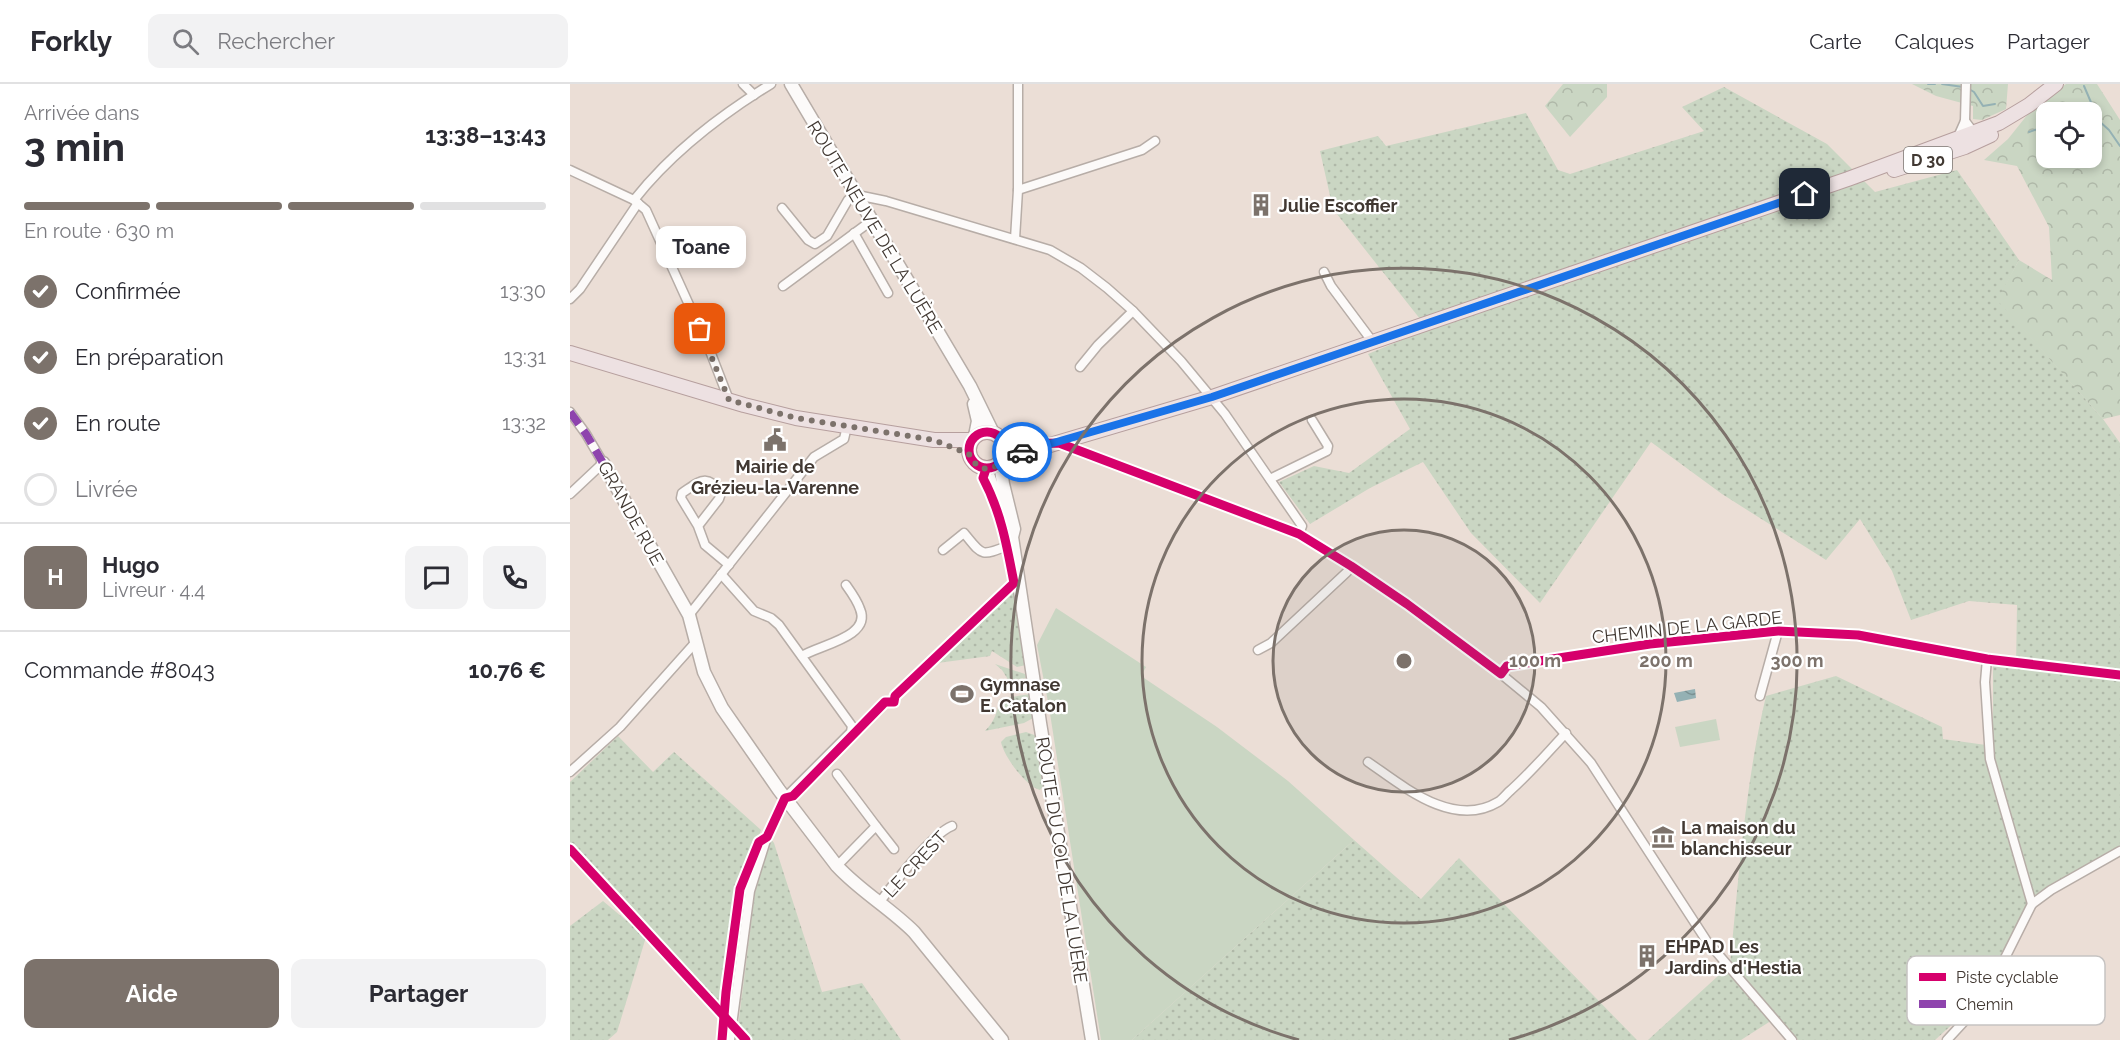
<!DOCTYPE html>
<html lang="fr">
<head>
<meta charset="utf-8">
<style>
	body { margin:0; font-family:Raleway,sans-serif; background:#f2f2f3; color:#2b2b33; height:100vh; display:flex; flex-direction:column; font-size:22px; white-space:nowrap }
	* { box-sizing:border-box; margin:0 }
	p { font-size:20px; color:#7c7c81 }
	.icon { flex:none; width:33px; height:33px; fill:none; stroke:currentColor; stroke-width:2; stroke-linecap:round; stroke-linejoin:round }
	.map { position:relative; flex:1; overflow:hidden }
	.drawer { display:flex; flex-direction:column; background:#fff; width:570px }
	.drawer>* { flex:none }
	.fabs { position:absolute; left:1466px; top:18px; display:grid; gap:12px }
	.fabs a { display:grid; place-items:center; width:66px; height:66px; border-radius:12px; background:#fff; box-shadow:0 3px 9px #0003; font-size:30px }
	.pin { position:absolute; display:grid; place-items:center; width:51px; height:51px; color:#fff; margin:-26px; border-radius:12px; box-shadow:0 3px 9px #0006 }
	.courier { position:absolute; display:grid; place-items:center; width:60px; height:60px; margin:-30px; border:4px solid #1a73e8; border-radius:50%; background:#fff; color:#222; box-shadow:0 2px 8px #0007 }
	.bubble { position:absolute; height:42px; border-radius:12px; background:#fff; box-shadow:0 3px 9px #0003; font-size:20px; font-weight:700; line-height:42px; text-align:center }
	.head em { font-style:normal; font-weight:700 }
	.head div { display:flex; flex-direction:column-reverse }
	.head { display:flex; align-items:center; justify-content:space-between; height:102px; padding:0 24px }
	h1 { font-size:39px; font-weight:700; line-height:45px }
	.bar { display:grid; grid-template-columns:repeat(4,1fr); gap:9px 6px; align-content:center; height:72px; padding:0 24px }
	.bar i { height:8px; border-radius:4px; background:#e1e1e2 }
	.bar .current { background:#7c726b }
	.bar p { grid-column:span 4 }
	.line { display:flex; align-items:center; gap:15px; padding:0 24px; border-top:2px solid #e1e1e2 }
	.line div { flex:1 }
	.round { display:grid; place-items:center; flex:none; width:63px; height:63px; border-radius:12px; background:#f2f2f3 }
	ol { padding:0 24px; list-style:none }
	li { display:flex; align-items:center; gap:18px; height:66px }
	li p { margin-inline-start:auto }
	li .icon { padding:6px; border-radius:50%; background:#7c726b; color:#fff; stroke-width:4 }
	li:last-child { color:#7c7c81 }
	li i { width:33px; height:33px; border:3px solid #e1e1e2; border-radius:50% }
	.primary-button { display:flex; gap:12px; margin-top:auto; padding:12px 24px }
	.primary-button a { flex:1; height:69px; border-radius:12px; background:#7c726b; color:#fff; font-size:24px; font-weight:700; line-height:69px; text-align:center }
	.primary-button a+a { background:#f2f2f3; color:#2b2b33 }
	header { display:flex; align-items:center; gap:36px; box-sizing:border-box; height:84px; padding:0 30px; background:#fff; border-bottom:2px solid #e1e1e2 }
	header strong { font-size:28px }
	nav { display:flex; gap:33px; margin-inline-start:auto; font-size:21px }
	.search { width:420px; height:54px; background:#f2f2f3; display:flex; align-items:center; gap:15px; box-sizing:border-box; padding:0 21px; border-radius:12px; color:#7c7c81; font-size:22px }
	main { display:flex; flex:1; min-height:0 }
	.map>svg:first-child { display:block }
	.grass { fill:url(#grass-dots) }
	.forest { fill:url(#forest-crowns); fill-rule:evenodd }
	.park { fill:#cad6c3 }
	.water { fill:url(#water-waves) }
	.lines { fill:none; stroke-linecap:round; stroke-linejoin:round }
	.stream { stroke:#94b1b4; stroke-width:2 }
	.street-casing { stroke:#b7ada7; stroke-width:11 }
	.secondary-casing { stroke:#b7ada7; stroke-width:15 }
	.primary-casing { stroke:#b69f9e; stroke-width:16 }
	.street { stroke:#fcfaf9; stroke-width:8 }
	.secondary { stroke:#fcfaf9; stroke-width:12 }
	.primary { stroke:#ede1e2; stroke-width:14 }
	.quiet { stroke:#8e44ad; stroke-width:8; stroke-dasharray:15 8; stroke-linecap:butt }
	.cycleway-casing { stroke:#fff; stroke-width:13 }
	.cycleway { stroke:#d6006c; stroke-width:9 }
	.done { stroke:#7c726b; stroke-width:6; stroke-dasharray:0 10.8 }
	.route { stroke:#1a73e8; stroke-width:8 }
	.ring { fill:none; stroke:#7c726b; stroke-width:3 }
	.labels { text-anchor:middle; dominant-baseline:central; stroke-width:4.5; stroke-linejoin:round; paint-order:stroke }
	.shield { fill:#fff; stroke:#7a7470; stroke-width:1.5 }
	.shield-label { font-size:16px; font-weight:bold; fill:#413832 }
	.poi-label { font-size:18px; font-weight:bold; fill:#413832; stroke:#fff; text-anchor:start }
	.street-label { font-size:18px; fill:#413832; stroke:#fff }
	.key { fill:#fff; stroke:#c6c3c2; stroke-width:1.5 }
	.key-label { font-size:16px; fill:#413832 }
	.centre { fill:#7c726b; stroke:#fff; stroke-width:3 }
	.ring-label { font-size:18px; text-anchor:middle; font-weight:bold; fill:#7c726b; stroke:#fff; stroke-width:4.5; stroke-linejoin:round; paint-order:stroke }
</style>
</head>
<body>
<header>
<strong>Forkly</strong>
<div class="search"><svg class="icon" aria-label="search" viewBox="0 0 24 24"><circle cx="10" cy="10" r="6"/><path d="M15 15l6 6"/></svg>Rechercher</div>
<nav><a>Carte</a><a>Calques</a><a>Partager</a></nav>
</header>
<main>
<section class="drawer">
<div class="head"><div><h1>3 min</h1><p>Arrivée dans</p></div><em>13:38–13:43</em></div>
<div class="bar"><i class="current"></i><i class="current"></i><i class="current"></i><i></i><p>En route · 630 m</p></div>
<ol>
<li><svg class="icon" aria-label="check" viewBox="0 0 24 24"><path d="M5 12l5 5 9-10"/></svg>Confirmée<p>13:30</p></li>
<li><svg class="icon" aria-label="check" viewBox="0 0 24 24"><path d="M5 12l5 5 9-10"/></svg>En préparation<p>13:31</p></li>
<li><svg class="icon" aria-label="check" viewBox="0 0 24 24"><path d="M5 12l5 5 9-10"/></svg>En route<p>13:32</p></li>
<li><i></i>Livrée</li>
</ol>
<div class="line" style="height:108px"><b class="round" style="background:#7c726b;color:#fff">H</b><div><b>Hugo</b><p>Livreur · 4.4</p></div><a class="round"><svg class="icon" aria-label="chat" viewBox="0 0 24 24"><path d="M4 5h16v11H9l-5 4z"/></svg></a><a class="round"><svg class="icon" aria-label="phone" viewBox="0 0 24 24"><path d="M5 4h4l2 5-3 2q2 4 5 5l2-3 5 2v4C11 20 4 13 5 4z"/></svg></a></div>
<div class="line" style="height:78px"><div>Commande #8043</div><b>10.76 €</b></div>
<div class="primary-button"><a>Aide</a><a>Partager</a></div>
</section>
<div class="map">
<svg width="1550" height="956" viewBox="0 0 1550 956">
	<defs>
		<pattern id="grass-dots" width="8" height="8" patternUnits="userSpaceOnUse" patternTransform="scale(1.5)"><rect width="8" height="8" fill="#cad6c3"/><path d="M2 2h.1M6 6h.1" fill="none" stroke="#afb8a8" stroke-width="1.8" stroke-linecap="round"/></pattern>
		<pattern id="forest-crowns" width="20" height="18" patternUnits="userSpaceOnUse" patternTransform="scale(1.5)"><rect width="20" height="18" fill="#cad6c3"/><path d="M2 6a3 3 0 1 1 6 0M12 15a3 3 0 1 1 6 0" fill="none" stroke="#afb8a8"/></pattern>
		<pattern id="water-waves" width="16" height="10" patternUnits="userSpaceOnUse" patternTransform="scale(1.5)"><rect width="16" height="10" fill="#94b1b4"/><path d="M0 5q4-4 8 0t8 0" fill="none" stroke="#7a9193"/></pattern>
	</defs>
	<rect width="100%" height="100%" fill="#ebded6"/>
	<!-- grass -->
	<g class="grass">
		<path d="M1154,3l103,57 48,48 82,-22 62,90 -21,40 105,119 17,24v403l-90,55 -51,99 -44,40h-137l-21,-23 -36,23h-93l82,-75c9,-90 15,-181 36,-269l70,-20 106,51 1,12 50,7v-81l23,2 1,-62 -48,-4 -58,19 -19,-49 -32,-52 -34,41 -104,-66 -71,-52 -111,161 -69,-70 -48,-71 -53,26 -60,36 -31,-42 35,-16 35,7 61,-44 -42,-75 60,-25 -95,-120 -13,-58 58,-15 8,10 140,-33 32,57 12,4 134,-43 -22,-24z"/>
		<path d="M443,504l13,77 -9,2 -25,-16 -2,5 -60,8z"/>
		<path d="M425,580l30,10 1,4 -17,3 -7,-11z"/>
		<path d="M460,610l5,23 -11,6 -39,8c9,-9 13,-19 14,-32z"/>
		<path d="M456,648l11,4 7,49 -4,5c-14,-4 -36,-33 -39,-48l5,-5z"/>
		<path d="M48,652l35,36 21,-20 87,78 -18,49 -18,108 -2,20 -153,-164v-61z"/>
		<path d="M201,755l3,4 48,149 40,-9 39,57h-151l-12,-13 17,-135z"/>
		<path d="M784,756l67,59 38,-41 178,182h-505z"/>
		<path d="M33,817l43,36 -29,95 -9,8h-38v-114z"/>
	</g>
	<!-- forest -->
	<g class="forest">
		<path d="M993,0h44v13l-37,40 -25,-31z"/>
		<path d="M1342,0h96l-2,25 -24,11 -9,-1v-13l-37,-10z"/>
		<path d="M1496,0h31l23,36v295l-17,4 -106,-119 22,-40 33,20 -3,-53 -32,-61 -33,-6 24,-21 24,-30zM1476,28h45v46h-45z"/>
	</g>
	<!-- park -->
	<g class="park">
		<path d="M486,524l90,59 -5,9 76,51 71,54 66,59 -222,200h-31l-52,-333 -12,-62z"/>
		<path d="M1146,635l4,21 -40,7 -5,-20z"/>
	</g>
	<!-- water -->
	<path class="water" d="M1125,605l1,9 -19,4 -3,-9z"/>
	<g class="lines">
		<!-- stream -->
		<g class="stream">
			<path d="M1358,0h7"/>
			<path d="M1372,0l21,3"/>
			<path d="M1514,2l15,35 10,9 11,16"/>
			<path d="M1399,5l5,3 9,14 12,-2"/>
			<path d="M1521,38l8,-1"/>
			<path d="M1459,48l17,-6"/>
		</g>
		<!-- street casing -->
		<g class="street-casing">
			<g id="street">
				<path d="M173,0l11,11"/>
				<path d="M1395,37l9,12 -2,2"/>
				<path d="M1387,55l8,-18 1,-37"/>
				<path d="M0,86l64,30 12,10 64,141 19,49"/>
				<path d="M448,106l124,-40 13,-9"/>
				<path d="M64,116c38,-48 85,-84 137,-116"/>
				<path d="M212,124l26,32 7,4 12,-8 21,-36 9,-5 29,6 164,49 31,18 26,20 26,23 48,50 44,53 77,112 -3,8"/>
				<path d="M284,149l34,60"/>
				<path d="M445,155l3,-49v-106"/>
				<path d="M754,188l7,14 41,55"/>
				<path d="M213,202l88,-65"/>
				<path d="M0,215l10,-10 58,-86"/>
				<path d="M510,283l18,-22 35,-34"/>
				<path d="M0,328l16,22 17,29 -33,31"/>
				<path d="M489,359l240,91 52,32 56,38 94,70 40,33 50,56 115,177 86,100"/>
				<path d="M700,395l57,-28 1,-5 -16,-26"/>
				<path d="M128,442l-17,-28 1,-5c17,-11 25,-21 39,0l-2,6 -21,27 7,19 24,20"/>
				<path d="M373,466l21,-17c18,22 16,24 43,13"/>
				<path d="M151,490l33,37 17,7 8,7 73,101 -1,6 -66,66 -18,39 -17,54 -20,149"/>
				<path d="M119,531l125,-158 30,-18 3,-13"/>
				<path d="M688,566l13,-7 76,-71 4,-6"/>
				<path d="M232,572c17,-11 70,-19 58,-47 -3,-9 -9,-17 -14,-24"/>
				<path d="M931,590l6,-8 143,-22 128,-13 80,4 129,24 -2,23 5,77 42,145"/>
				<path d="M1190,612l18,-65"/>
				<path d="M798,678c35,24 85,67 130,40 5,-3 9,-9 13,-12 20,-18 37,-38 55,-57"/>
				<path d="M0,688l50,-45 75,-84"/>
				<path d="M267,690l39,52"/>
				<path d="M267,782l39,-40 18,23"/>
				<path d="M309,819c14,-19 53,-69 73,-77"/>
				<path d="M1377,956l37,-40 48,-96 19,-14 69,-39"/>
			</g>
		</g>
		<!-- secondary casing -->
		<g class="secondary-casing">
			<g id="secondary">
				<path d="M221,0l179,302 23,47"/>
				<path d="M404,320l4,17 -3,15"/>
				<path d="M430,378l3,22 11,45 -2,8 28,186 52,317"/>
				<path d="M33,379l86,152 15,57 18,36 57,82 58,76c23,25 53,42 77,66l88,108"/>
				<path d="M416,385l18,49"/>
			</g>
		</g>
		<!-- primary casing -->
		<g class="primary-casing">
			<g id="primary">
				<path d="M1324,86l71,-23 26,-12"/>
				<path d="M0,269l174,52 52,13 138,22h37"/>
				<circle cx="417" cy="366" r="18"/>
				<path d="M433,375l209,-62 636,-218 151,-56 30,-18 27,-21"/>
			</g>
		</g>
		<!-- street -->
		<use href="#street" class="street"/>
		<!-- secondary -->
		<use href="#secondary" class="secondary"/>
		<!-- primary -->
		<use href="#primary" class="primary"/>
		<!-- quiet -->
		<path class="quiet" d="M0,328l16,22 17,29"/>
		<!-- cycleway casing -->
		<g class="cycleway-casing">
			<g id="cycleway">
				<circle cx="417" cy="366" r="18"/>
				<path d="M432,356l26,4 31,-1 240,91 52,32 56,38 94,70 6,-8 143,-22 128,-13 80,4 129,24 133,16"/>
				<path d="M0,765l176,191"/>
				<path d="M152,956l4,-48 14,-103 19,-47 8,-5 18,-39 8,-2 92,-94h9l1,-6 119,-113c-7,-37 -13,-71 -31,-105l3,-9"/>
			</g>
		</g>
		<!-- cycleway -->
		<use href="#cycleway" class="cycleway"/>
	</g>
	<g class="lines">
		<!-- done -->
		<path class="done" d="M130,245l29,71 67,18 138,22 35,14c5,11 15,19 27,12 3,-2 4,-5 7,-7 5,-4 13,-6 19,-7"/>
		<!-- route -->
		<path class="route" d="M452,368l190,-55 593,-203"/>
	</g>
	<!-- distance rings -->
	<circle cx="834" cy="577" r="131" fill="#7c726b" fill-opacity=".12"/>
	<g class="ring">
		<circle cx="834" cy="577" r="131"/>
		<circle cx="834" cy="577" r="262"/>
		<path d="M729 956A393 393 0 1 1 939 956"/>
	</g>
	<!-- icons -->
	<defs>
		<g id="building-bare" transform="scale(1.8)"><path d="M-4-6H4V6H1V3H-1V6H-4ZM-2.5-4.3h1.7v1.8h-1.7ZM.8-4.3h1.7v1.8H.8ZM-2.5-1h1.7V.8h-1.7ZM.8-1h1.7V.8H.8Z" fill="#7c726b" stroke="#fff" stroke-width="2.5" paint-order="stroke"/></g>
		<g id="civic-bare" transform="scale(1.8)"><path d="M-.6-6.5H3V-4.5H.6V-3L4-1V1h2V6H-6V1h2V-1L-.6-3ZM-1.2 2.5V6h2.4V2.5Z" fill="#7c726b" stroke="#fff" stroke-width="2.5" paint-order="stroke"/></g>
		<g id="stadium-bare" transform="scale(1.8)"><path d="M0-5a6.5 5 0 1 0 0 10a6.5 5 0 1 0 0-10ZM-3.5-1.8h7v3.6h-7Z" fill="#7c726b" stroke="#fff" stroke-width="2.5" paint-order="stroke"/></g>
		<g id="museum-bare" transform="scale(1.8)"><path d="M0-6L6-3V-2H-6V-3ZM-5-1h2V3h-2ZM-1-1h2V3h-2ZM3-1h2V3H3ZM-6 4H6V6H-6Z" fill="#7c726b" stroke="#fff" stroke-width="2.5" paint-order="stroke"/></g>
	</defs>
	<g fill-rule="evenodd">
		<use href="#building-bare" x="691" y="121"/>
		<use href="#civic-bare" x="205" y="356"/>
		<use href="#stadium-bare" x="392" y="610"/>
		<use href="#museum-bare" x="1093" y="753"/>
		<use href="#building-bare" x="1077" y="872"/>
	</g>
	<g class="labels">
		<!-- shield labels -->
		<rect class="shield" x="1334" y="63" width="48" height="26" rx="4.5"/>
		<g class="shield-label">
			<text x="1358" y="76">D 30</text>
		</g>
		<!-- poi labels -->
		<g class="poi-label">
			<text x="709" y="121">Julie Escoffier</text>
			<text x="205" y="382" text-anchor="middle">Mairie de<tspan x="205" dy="21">Grézieu-la-Varenne</tspan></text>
			<text x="410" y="600">Gymnase<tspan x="410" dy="21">E. Catalon</tspan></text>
			<text x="1111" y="743">La maison du<tspan x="1111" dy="21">blanchisseur</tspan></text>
			<text x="1095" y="862">EHPAD Les<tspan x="1095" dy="21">Jardins d'Hestia</tspan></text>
		</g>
		<!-- street labels -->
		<g class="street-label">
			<text transform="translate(305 143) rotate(59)">ROUTE NEUVE DE LA LUÈRE</text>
			<text transform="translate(61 429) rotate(61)">GRANDE RUE</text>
			<text transform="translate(1117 543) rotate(-6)">CHEMIN DE LA GARDE</text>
			<text transform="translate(492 776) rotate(81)">ROUTE DU COL DE LA LUÈRE</text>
			<text transform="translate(345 780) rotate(-47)">LE CREST</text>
		</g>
	</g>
	<!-- legend -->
	<rect x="1337" y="872" width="198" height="69" rx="9" class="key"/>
	<rect x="1349" y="889" width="27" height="8" fill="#d6006c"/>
	<rect x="1349" y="916" width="27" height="8" fill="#8e44ad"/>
	<g class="key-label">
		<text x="1386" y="899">Piste cyclable</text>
		<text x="1386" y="926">Chemin</text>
	</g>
	<circle cx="834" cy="577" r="9" class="centre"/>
	<g class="ring-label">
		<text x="965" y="583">100 m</text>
		<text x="1096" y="583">200 m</text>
		<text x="1227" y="583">300 m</text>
	</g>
</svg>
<div class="fabs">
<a><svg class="icon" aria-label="locate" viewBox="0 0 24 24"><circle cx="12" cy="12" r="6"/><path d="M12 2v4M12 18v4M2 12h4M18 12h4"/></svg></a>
</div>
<div class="pin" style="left:130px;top:245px;background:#ea580c"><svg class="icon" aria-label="bag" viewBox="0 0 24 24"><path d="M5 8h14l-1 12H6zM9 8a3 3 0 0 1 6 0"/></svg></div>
<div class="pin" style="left:1235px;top:110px;background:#1f2937"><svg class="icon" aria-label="home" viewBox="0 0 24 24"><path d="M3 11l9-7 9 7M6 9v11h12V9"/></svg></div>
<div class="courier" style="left:452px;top:368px"><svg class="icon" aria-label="car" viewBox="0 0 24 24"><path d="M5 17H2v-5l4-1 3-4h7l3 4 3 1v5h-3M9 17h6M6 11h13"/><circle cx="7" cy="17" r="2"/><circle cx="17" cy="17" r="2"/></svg></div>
<div class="bubble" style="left:86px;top:142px;width:90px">Toane</div>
</div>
</main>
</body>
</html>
